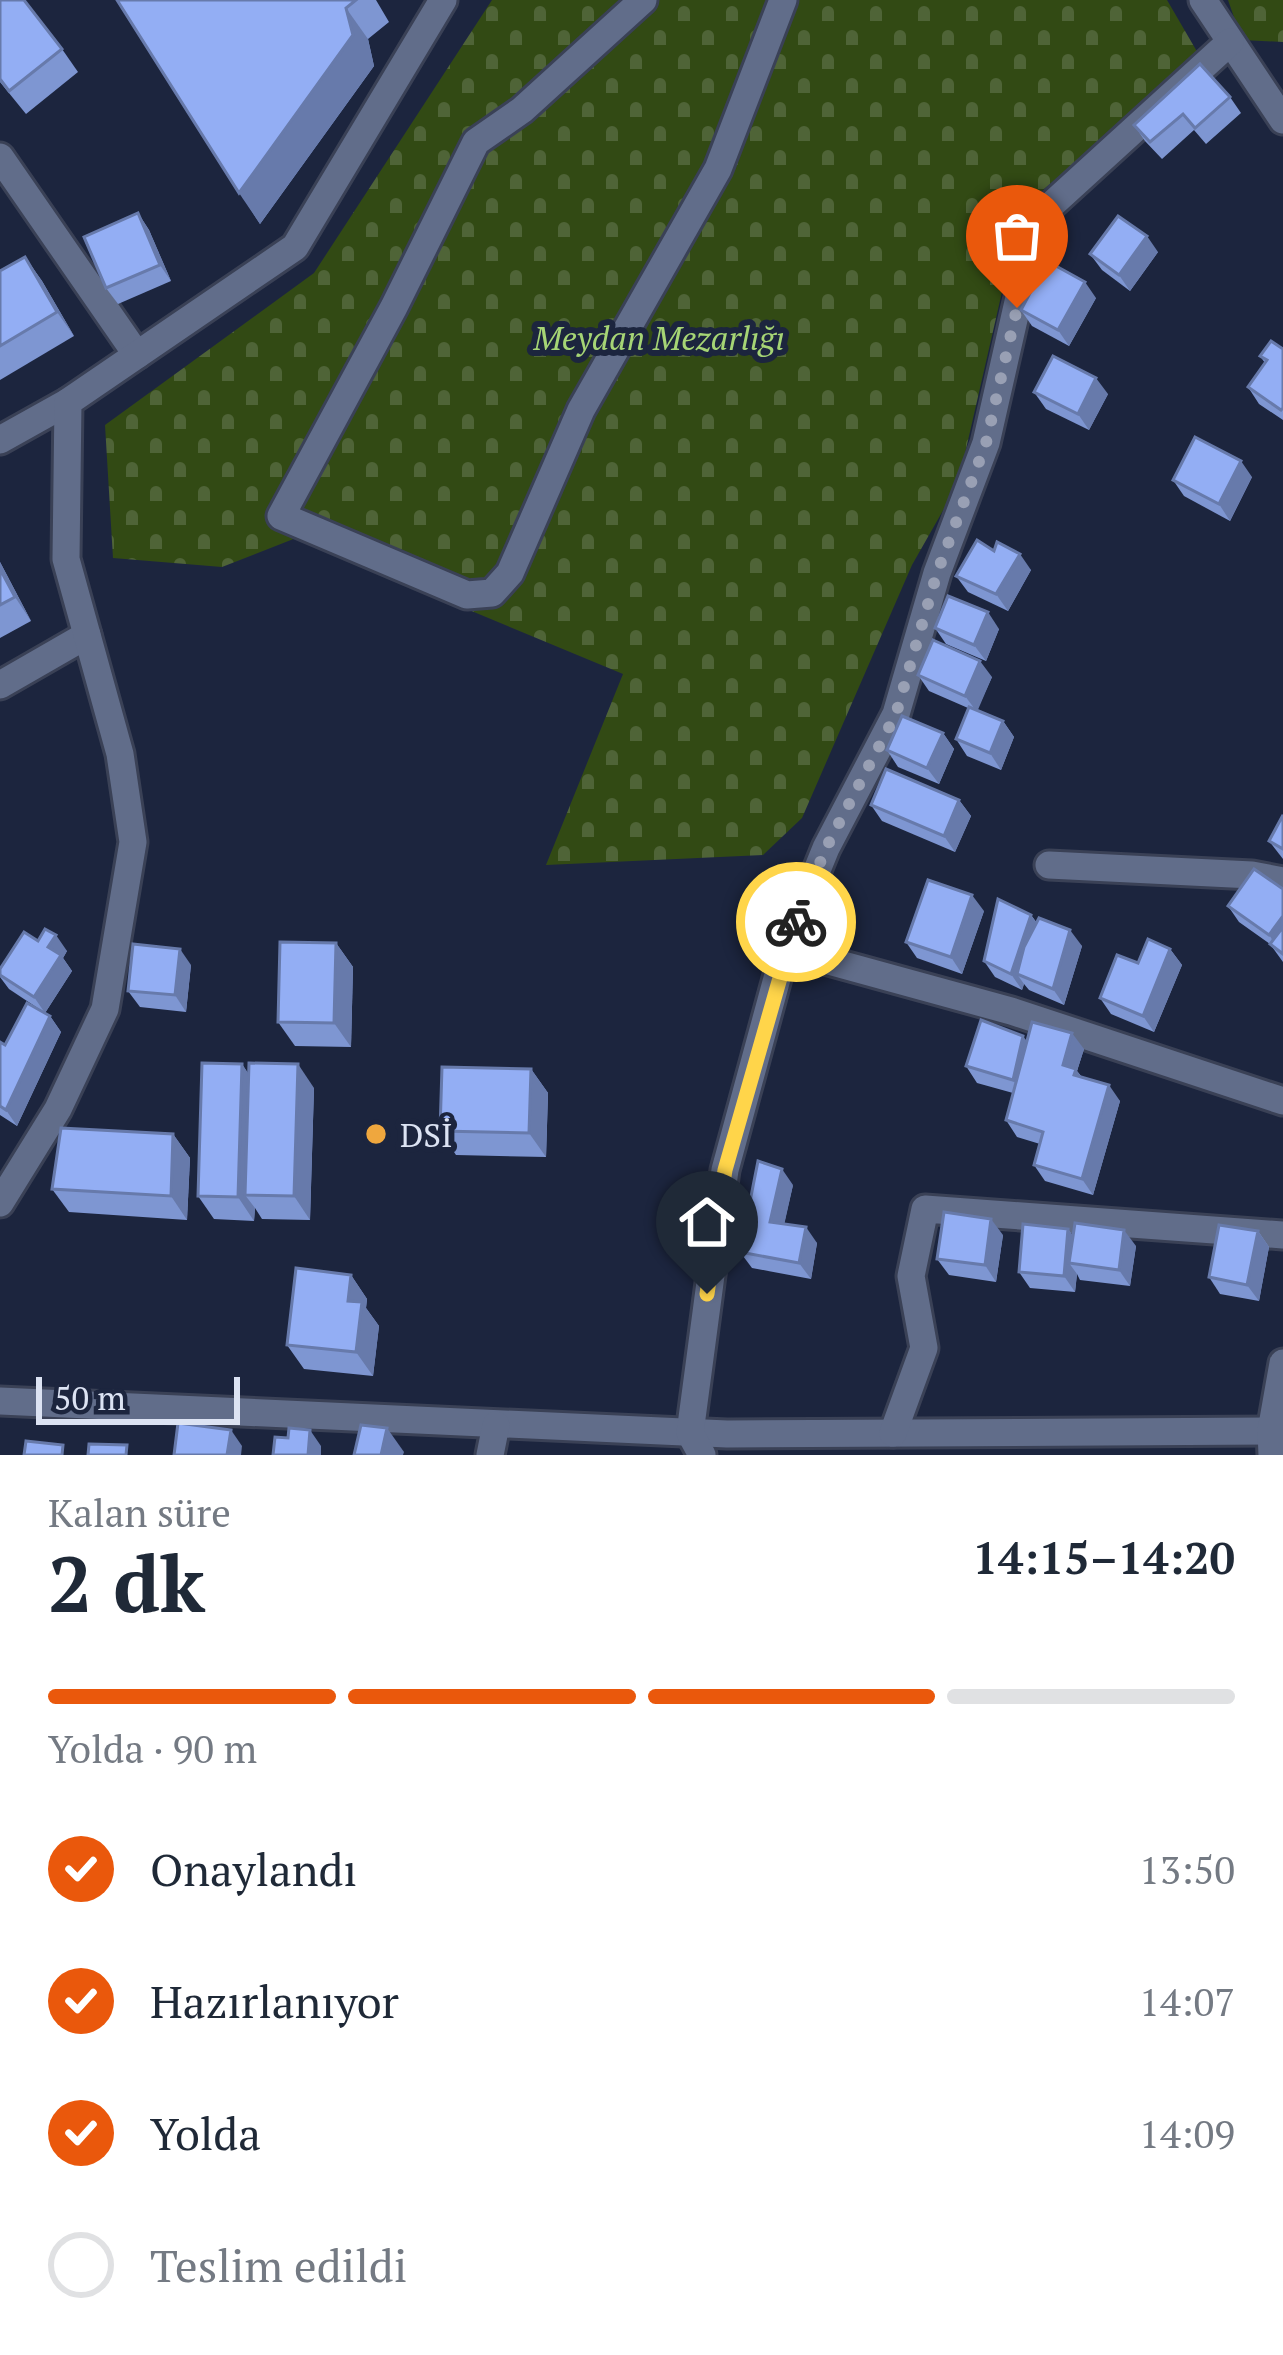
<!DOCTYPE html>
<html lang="tr">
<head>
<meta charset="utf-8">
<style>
	body { margin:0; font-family:"PT Serif",serif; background:#f2f2f3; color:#1f2937; height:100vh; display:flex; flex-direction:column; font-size:45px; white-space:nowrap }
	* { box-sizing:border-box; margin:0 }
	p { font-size:39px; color:#747a83 }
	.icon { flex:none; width:66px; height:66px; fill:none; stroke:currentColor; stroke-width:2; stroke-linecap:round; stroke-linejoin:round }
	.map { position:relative; height:1455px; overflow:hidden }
	.side { display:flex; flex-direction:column; background:#fff; flex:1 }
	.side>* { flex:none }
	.scale { position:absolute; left:36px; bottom:30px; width:204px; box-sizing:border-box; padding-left:12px; border:6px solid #dce3f3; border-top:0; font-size:33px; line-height:42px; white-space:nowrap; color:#dce3f3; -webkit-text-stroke:9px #1c253e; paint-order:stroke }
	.pin { position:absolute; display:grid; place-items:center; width:102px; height:102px; color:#fff; margin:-123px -51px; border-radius:50% 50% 50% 0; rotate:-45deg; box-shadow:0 0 12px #0007 }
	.pin .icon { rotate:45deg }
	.courier { position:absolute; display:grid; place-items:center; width:120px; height:120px; margin:-60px; border:9px solid #ffd54a; border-radius:50%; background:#fff; color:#222; box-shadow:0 3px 15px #0007 }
	.headline em { font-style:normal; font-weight:700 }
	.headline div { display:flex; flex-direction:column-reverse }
	.headline { display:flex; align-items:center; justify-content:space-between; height:204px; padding:0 48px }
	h1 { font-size:78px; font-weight:700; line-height:90px }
	.bar { display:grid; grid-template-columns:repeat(4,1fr); gap:18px 12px; align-content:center; height:144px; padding:0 48px }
	.bar i { height:15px; border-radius:9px; background:#e0e1e3 }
	.bar .current { background:#ea580c }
	.bar p { grid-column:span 4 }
	ol { padding:0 48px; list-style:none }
	li { display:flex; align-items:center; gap:36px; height:132px }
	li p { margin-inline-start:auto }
	li .icon { padding:12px; border-radius:50%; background:#ea580c; color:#fff; stroke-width:4 }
	li:last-child { color:#747a83 }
	li i { width:66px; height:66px; border:6px solid #e0e1e3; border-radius:50% }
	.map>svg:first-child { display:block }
	.cemetery { fill:url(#cemetery-stones) }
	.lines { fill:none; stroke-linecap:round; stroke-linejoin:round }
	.minor-casing { stroke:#3a4156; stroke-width:33 }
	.minor { stroke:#616d8a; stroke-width:27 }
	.wall { fill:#7e96d2 }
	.shaded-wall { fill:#677aab }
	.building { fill:#93aef4; stroke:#677aab; stroke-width:3 }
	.done { stroke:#99a0b4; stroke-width:12; stroke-dasharray:0 21.6 }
	.route { stroke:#ffd54a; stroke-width:15 }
	.poi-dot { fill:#efa73e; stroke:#1c253e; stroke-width:4.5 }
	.labels { text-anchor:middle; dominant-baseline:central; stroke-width:12; stroke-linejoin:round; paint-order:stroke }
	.park-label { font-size:33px; font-style:italic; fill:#a6d575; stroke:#1c253e }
	.poi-label { font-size:33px; fill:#dce3f3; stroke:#1c253e; text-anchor:start }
</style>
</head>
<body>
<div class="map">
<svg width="1283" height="1455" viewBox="0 0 1283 1455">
	<defs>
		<pattern id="cemetery-stones" width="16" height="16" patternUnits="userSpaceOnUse" patternTransform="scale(3)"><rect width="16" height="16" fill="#324a14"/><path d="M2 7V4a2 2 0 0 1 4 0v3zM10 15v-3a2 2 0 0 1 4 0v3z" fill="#4f6437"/></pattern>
	</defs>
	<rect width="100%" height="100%" fill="#1c253e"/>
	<!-- cemetery -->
	<g class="cemetery">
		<path d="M492,0h675l32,55 -178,154 -63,275 -46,81 -110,253 -39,37 -217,10 77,-191 -327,-136 -74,29 -109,-9 -8,-133 209,-152z"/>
		<path d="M1228,0h55v42l-41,-2z"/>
	</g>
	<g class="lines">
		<!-- minor casing -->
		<g class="minor-casing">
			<g id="minor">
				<path d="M643,0l-121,110 -46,32 -82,165 -113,209 186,79 25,-2 18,-20 71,-163 137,-241 65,-169"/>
				<path d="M1203,0l80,120"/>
				<path d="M0,157l137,198"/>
				<path d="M0,440l68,-38"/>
				<path d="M0,685l87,-50"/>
				<path d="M1049,865l203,10 31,6"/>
				<path d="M785,949l226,62 272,90"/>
				<path d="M0,1203l58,-94 47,-100 28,-167 -13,-88 -54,-195 2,-157 227,-155 148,-247"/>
				<path d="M0,1401l727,33 556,-3"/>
				<path d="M893,1433l31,-85 -13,-72 14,-67 358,26"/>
				<path d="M490,1455l6,-30"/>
				<path d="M702,1455l-12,-22 35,-263 60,-221 41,-101 70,-134 41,-141 49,-130 51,-225 193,-176"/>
				<path d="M1272,1455l-1,-24 12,-68"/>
			</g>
		</g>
		<!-- minor -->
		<use href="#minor" class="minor"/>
	</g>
	<!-- wall -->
	<g class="wall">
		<path d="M0,0l62,49 16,23 -52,42 -26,-32z"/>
		<path d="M117,0h259l13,22 -21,17 6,27 -114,158z"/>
		<path d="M1230,97l11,16 -35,31 -12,-14 -32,29 -17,-18 -11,-16z"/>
		<path d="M138,213l11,17 22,51 -53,23 -12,-16z"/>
		<path d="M1158,252l-28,39 -28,-21 -12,-16z"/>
		<path d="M25,257l17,24 32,55 -74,44v-109z"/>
		<path d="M1096,298l-27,48 -37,-20 -11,-16z"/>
		<path d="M1283,349v71l-24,-16 -11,-17 17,-24 -5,-7z"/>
		<path d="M1034,392l74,2 -19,36 -43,-21z"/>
		<path d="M1252,477l-22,44 -46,-25 -11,-16z"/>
		<path d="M994,551l37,19 -23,41 -40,-19 -12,-16z"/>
		<path d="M0,562l31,59 -31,17z"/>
		<path d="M935,628l64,1 -13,32 -40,-17z"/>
		<path d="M918,675l74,2 -15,33 26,11 11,16 -13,33 -34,-14 -11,-17 12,-31 -39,-17z"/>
		<path d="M943,733l11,16 -15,35 -41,-17 -11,-17z"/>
		<path d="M959,800l12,16 -16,36 -73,-31 -11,-16z"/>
		<path d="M1283,815v44l-14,-18z"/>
		<path d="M1283,889v73l-13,-18 -31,-22 -11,-16z"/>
		<path d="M984,911l-22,63 -45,-16 -11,-16z"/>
		<path d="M1031,915l6,8 45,23 -18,59 -35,-15 -5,-6 -2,6 -27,-13 -11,-16z"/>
		<path d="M38,941l29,10 -4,7 9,13 -27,42 -36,-24 -9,-12v-8z"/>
		<path d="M336,943l17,24 -2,80 -56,-1 -17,-24z"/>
		<path d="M1170,949l12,16 -28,67 -43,-18 -11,-16 38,-35z"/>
		<path d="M191,965l-5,47 -46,-5 -12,-16z"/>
		<path d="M50,1016l11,16 -44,94 -17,-11v-73l5,3z"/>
		<path d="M1027,1041l57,8 -7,22 5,6 38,24 -27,94 -48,-14 -11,-16 6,-21 -23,-7 -11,-17 7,-27 -36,-10 -11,-17z"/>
		<path d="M242,1064l7,11 65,13 -4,132 -48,-1 -7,-11 -1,13 -40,-2 -16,-23z"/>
		<path d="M531,1069l17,24 -2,64 -90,-2 -16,-24z"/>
		<path d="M173,1134l17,24 -3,62 -118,-8 -17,-23z"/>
		<path d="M793,1185l-9,39 33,19 -6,36 -59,-11 -12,-16z"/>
		<path d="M1068,1229l5,7 63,10 -6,40 -50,-6 -3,-6 -2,18 -45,-4 -11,-16z"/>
		<path d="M1258,1231l11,16 -10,54 -39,-7 -11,-17z"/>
		<path d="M1003,1235l-7,47 -47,-7 -12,-16z"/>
		<path d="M351,1275l16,24 -1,9 13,18 -6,50 -69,-7 -17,-24z"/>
	</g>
	<!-- shaded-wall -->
	<g class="shaded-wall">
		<path d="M346,8l22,31 6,27 -114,158 -21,-31z"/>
		<path d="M138,213l11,17 22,51 -11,-16z"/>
		<path d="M1147,236l11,16 -28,39 -11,-16z"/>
		<path d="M25,257l17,24 32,55 -17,-24z"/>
		<path d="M1085,282l11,16 -27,48 -11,-16z"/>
		<path d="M1096,378l12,16 -19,36 -11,-16z"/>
		<path d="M1241,461l11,16 -22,44 -11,-17z"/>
		<path d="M1020,554l11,16 -23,41 -12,-17z"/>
		<path d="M0,562l31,59 -16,-24 -15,-28z"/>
		<path d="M988,612l11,17 -13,32 -12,-16z"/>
		<path d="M980,661l12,16 -15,35 -12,-16z"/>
		<path d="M1003,721l11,16 -13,33 -11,-17z"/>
		<path d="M943,733l11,16 -15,35 -12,-16z"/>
		<path d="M959,800l12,16 -16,36 -11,-16z"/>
		<path d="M972,895l12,16 -22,63 -11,-17z"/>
		<path d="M1031,915l11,16 -25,43 7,10 -2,6 -11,-16z"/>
		<path d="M1283,916v32l-2,4 -12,-17z"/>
		<path d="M1070,930l12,16 -18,59 -11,-16z"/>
		<path d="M56,935l11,16 -4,7 9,13 -27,42 -11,-16 14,-50z"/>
		<path d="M336,943l17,24 -2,80 -17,-24z"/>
		<path d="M180,949l11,16 -5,47 -11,-17z"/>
		<path d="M1170,949l12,16 -28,67 -11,-16z"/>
		<path d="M50,1016l11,16 -44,94 -11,-16z"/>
		<path d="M1072,1033l12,16 -7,22 10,14 -24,-20z"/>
		<path d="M1023,1036l12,16 -11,44 -11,-16z"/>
		<path d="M242,1064l16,24 -13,107 10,13 -1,13 -16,-24z"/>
		<path d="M298,1064l16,24 -4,132 -16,-24z"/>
		<path d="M531,1069l17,24 -2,64 -17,-24z"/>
		<path d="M1109,1085l11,16 -27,94 -11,-16z"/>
		<path d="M173,1134l17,24 -3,62 -16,-24z"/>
		<path d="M782,1169l11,16 -12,54 -11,-17z"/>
		<path d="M991,1219l12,16 -7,47 -11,-17z"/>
		<path d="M806,1227l11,16 -6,36 -12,-16z"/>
		<path d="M1068,1229l12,16 -11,18 8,11 -2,18 -11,-16z"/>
		<path d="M1124,1230l12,16 -6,40 -11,-16z"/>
		<path d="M1258,1231l11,16 -10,54 -12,-16z"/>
		<path d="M351,1275l16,24 -1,9 13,18 -6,50 -17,-24 -8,-51z"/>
		<path d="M387,1428l17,24 -1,3h-22z"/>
		<path d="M231,1430l11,16 -1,9h-14z"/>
		<path d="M310,1430l11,16v9h-13z"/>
	</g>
	<!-- building -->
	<g class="building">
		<path d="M0,0h24l38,49 -53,42 -9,-12z"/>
		<path d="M117,0h239l-10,8 7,27 -114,158z"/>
		<path d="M1200,64l30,33 -35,31 -12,-14 -33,28 -16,-17z"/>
		<path d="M138,213l22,52 -54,23 -22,-51z"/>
		<path d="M1118,216l29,20 -28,39 -29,-21z"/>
		<path d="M25,257l32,55 -57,34v-75z"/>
		<path d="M1047,261l38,21 -27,48 -37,-20z"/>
		<path d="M1271,341l12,8v59l-2,2 -33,-23 19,-27 -7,-4z"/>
		<path d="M1053,356l43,22 -18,36 -44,-22z"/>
		<path d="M1195,437l46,24 -22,43 -46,-24z"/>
		<path d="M977,540l17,11 3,-9 23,12 -24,40 -40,-18z"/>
		<path d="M0,569l15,28 -15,8z"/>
		<path d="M948,596l40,16 -14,33 -39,-17z"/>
		<path d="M933,640l47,21 -15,35 -47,-21z"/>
		<path d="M969,707l34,14 -13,32 -34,-14z"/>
		<path d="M902,716l41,17 -16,35 -40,-18z"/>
		<path d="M886,769l73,31 -15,36 -73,-31z"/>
		<path d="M1283,815v34l-14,-8z"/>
		<path d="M1254,869l29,20v27l-14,19 -41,-29z"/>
		<path d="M928,880l44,15 -21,62 -45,-15z"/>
		<path d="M998,899l33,16 -20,59 -27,-13z"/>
		<path d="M1039,918l31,12 -17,59 -36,-15 7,-27z"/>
		<path d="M1283,927v27l-13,-10z"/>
		<path d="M45,929l11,6 -8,12 13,8 -27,42 -34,-22v-6l24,-37 14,9z"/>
		<path d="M1148,939l22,10 -27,67 -43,-18 17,-43 21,8z"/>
		<path d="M280,942l56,1 -2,80 -56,-1z"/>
		<path d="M133,944l47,5 -5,46 -47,-4z"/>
		<path d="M27,1003l23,13 -44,94 -6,-4v-64l5,3z"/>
		<path d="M981,1020l42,16 -10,44 -47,-14z"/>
		<path d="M1032,1022l40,11 -9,32 13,4 -2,6 35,10 -27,94 -48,-14 9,-33 -37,-12z"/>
		<path d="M202,1063l40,1 -4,133 -40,-1z"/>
		<path d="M249,1063l49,1 -4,132 -49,-1z"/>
		<path d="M442,1067l89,2 -2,64 -89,-2z"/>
		<path d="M61,1128l112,6 -2,62 -119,-7z"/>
		<path d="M758,1161l24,8 -12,53 36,5 -7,36 -59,-11z"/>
		<path d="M944,1212l47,7 -6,46 -48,-6z"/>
		<path d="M1075,1223l49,7 -5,40 -50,-7z"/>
		<path d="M1023,1224l45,5 -4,47 -45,-4z"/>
		<path d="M1219,1225l39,6 -11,54 -38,-8z"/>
		<path d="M296,1268l55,7 -3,26 14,1 -6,50 -69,-7z"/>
		<path d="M178,1423l53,7 -4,25h-53z"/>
		<path d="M361,1425l26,3 -6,27h-27z"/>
		<path d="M289,1428l21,2 -2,25h-35l2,-18 13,1z"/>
		<path d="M26,1441l37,4 -1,10h-38z"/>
		<path d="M89,1444l38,1 -1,10h-38z"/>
	</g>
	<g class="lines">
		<!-- done -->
		<path class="done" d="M796,922l30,-74 70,-134 41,-141 49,-130 31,-135"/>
		<!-- route -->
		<path class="route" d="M707,1294l18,-124 71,-248"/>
	</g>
	<!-- markers -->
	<circle class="poi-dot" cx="376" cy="1134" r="12"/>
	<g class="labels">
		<!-- park labels -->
		<g class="park-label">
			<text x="659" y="337">Meydan Mezarlığı</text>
		</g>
		<!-- poi labels -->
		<g class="poi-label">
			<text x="400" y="1134">DSİ</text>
		</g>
	</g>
</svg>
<div class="scale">50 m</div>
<div class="pin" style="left:1017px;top:308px;background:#ea580c"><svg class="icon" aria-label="bag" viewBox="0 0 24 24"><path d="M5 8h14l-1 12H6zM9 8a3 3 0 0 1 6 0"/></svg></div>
<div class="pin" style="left:707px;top:1294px;background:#1f2937"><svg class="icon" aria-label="home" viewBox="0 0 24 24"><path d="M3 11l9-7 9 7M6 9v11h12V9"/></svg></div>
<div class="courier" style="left:796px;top:922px"><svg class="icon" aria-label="bike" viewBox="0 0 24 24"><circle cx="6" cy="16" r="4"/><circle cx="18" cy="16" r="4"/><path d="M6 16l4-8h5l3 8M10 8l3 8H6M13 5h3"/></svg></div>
</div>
<section class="side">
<div class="headline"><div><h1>2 dk</h1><p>Kalan süre</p></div><em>14:15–14:20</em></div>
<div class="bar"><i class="current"></i><i class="current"></i><i class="current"></i><i></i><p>Yolda · 90 m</p></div>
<ol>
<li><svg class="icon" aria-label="check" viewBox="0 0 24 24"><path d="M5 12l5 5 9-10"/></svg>Onaylandı<p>13:50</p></li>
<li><svg class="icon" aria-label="check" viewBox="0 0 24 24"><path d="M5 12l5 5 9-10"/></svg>Hazırlanıyor<p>14:07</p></li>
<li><svg class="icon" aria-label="check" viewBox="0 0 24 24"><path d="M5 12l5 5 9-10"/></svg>Yolda<p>14:09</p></li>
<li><i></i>Teslim edildi</li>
</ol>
</section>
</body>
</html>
